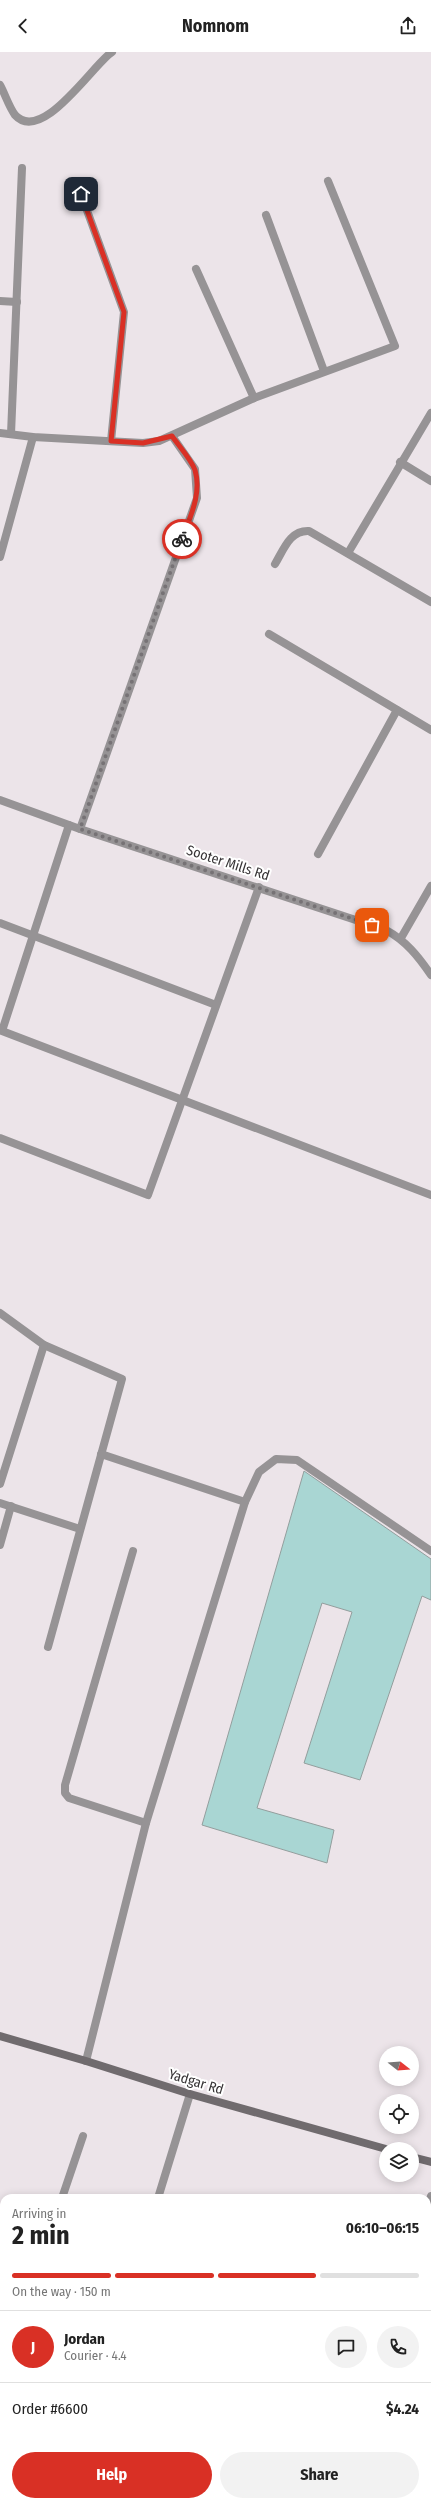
<!DOCTYPE html>
<html lang="en">
<head>
<meta charset="utf-8">
<style>
	body { margin:0; font-family:"Fira Sans Condensed",sans-serif; background:#f2f2f2; color:#222; height:100vh; display:flex; flex-direction:column; font-size:15px; white-space:nowrap }
	* { box-sizing:border-box; margin:0 }
	p { font-size:13px; color:#767676 }
	.icon { flex:none; width:22px; height:22px; fill:none; stroke:currentColor; stroke-width:2; stroke-linecap:round; stroke-linejoin:round }
	.map { position:relative; flex:1; overflow:hidden }
	.panel { position:absolute; left:0px; top:2142px; width:431px; height:312px; display:flex; flex-direction:column; background:#fff; border-radius:12px 12px 0 0; box-shadow:0 2px 10px #0003 }
	.panel>* { flex:none }
	.needle { width:26px; rotate:107deg }
	.controls { position:absolute; left:379px; top:1994px; display:grid; gap:8px }
	.controls a { display:grid; place-items:center; width:40px; height:40px; border-radius:50%; background:#fff; box-shadow:0 2px 10px #0003; font-size:20px }
	.pin { position:absolute; display:grid; place-items:center; width:34px; height:34px; color:#fff; margin:-17px; border-radius:8px; box-shadow:0 2px 6px #0006 }
	.courier { position:absolute; display:grid; place-items:center; width:40px; height:40px; margin:-20px; border:3px solid #d93025; border-radius:50%; background:#fff; color:#222; box-shadow:0 1px 5px #0007 }
	.head em { font-style:normal; font-weight:700 }
	.head div { display:flex; flex-direction:column-reverse }
	.head { display:flex; align-items:center; justify-content:space-between; height:68px; padding:0 12px }
	h1 { font-size:26px; font-weight:700; line-height:30px }
	.bar { display:grid; grid-template-columns:repeat(4,1fr); gap:6px 4px; align-content:center; height:48px; padding:0 12px }
	.bar i { height:5px; border-radius:3px; background:#e0e0e0 }
	.bar .selected { background:#d93025 }
	.bar p { grid-column:span 4 }
	.line { display:flex; align-items:center; gap:10px; padding:0 12px; border-top:1px solid #e0e0e0 }
	.line div { flex:1 }
	.round { display:grid; place-items:center; flex:none; width:42px; height:42px; border-radius:21px; background:#f2f2f2 }
	.action { display:flex; gap:8px; margin-top:auto; padding:8px 12px }
	.action a { flex:1; height:46px; border-radius:24px; background:#d93025; color:#fff; font-size:16px; font-weight:700; line-height:46px; text-align:center }
	.action a+a { background:#f2f2f2; color:#222 }
	header { display:flex; justify-content:space-between; align-items:center; height:52px; padding:0 12px; background:#fff; font-size:18px; font-weight:700 }
	.map>svg:first-child { display:block }
	.building { fill:#a9d6d3; stroke:#939e9d }
	.lines { fill:none; stroke-linecap:round; stroke-linejoin:round }
	.street { stroke:#969395; stroke-width:8 }
	.secondary { stroke:#706b6e; stroke-width:8 }
	.done { stroke:#767275; stroke-width:4; stroke-dasharray:0 7.2 }
	.route { stroke:#d93025; stroke-width:5 }
	.labels { text-anchor:middle; dominant-baseline:central; stroke-width:4; stroke-linejoin:round; paint-order:stroke }
	.street-label { font-size:14px; fill:#373436; stroke:#fff }
</style>
</head>
<body>
<header><svg class="icon" aria-label="back" viewBox="0 0 24 24"><path d="M15 5l-7 7 7 7"/></svg>Nomnom<svg class="icon" aria-label="share" viewBox="0 0 24 24"><path d="M12 15V3M7 8l5-5 5 5M5 13v7h14v-7"/></svg></header>
<div class="map">
<svg width="431" height="2454" viewBox="0 0 431 2454">
	<rect width="100%" height="100%" fill="#ece4e9"/>
	<!-- building -->
	<path class="building" d="M304,1419l127,88v41l-9,-4 -62,184 -56,-17 48,-151 -30,-9 -65,205 77,22 -7,33 -125,-38z"/>
	<g class="lines">
		<!-- street -->
		<g class="street">
			<path d="M0,33c5,9 9,22 15,30 27,30 79,-52 97,-63"/>
			<path d="M81,142l43,118 -13,129"/>
			<path d="M266,163l58,156"/>
			<path d="M196,217l58,129"/>
			<path d="M0,249l17,1"/>
			<path d="M0,381l33,4 110,6 16,-2 95,-43 141,-52 -67,-165"/>
			<path d="M11,382l11,-266"/>
			<path d="M400,410l31,19"/>
			<path d="M348,501l83,-140"/>
			<path d="M0,505l33,-120"/>
			<path d="M275,512c9,-15 15,-34 34,-33l122,71"/>
			<path d="M269,582l162,96"/>
			<path d="M0,748l80,29 306,101c20,11 32,26 45,45"/>
			<path d="M69,773l-67,206 429,164"/>
			<path d="M80,777l117,-331 -2,-29 -23,-33"/>
			<path d="M318,802l79,-144"/>
			<path d="M0,871l216,82"/>
			<path d="M401,886l30,-52"/>
			<path d="M0,1086l148,57 111,-308"/>
			<path d="M0,1261l44,32 78,34 -74,268"/>
			<path d="M101,1402l144,48"/>
			<path d="M0,1432l44,-139"/>
			<path d="M0,1451l80,26"/>
			<path d="M0,1493l11,-39"/>
			<path d="M133,1499l-68,234v8l4,5 77,25"/>
			<path d="M86,2009l60,-238 99,-321 14,-30 17,-13 21,1 134,91"/>
			<path d="M62,2146l21,-62"/>
			<path d="M158,2146l32,-104"/>
			<path d="M427,2157l4,-13"/>
			<path d="M0,2335l4,1"/>
			<path d="M0,2440l4,2"/>
			<path d="M32,2450l14,4"/>
			<path d="M67,2454l1,-4"/>
			<path d="M340,2454l1,-4"/>
		</g>
		<!-- secondary -->
		<g class="secondary">
			<path d="M0,1984l86,25 104,33 196,55"/>
			<path d="M412,2105l19,5"/>
		</g>
	</g>
	<g class="lines">
		<!-- done -->
		<path class="done" d="M182,487l-102,290 292,96"/>
		<!-- route -->
		<path class="route" d="M81,142l43,118 -13,129 32,2 29,-7c7,10 19,23 23,34 7,24 -5,47 -13,69"/>
	</g>
	<g class="labels">
		<!-- street labels -->
		<g class="street-label">
			<text transform="translate(228 811) rotate(18)">Sooter Mills Rd</text>
			<text transform="translate(196 2030) rotate(17)">Yadgar Rd</text>
		</g>
	</g>
</svg>
<div class="controls">
<a><svg class="needle" viewBox="-14 -14 28 28"><path d="M0-13l5 13h-10z" fill="#e53935"/><path d="M0 13l5-13h-10z" fill="#767676"/></svg></a>
<a><svg class="icon" aria-label="locate" viewBox="0 0 24 24"><circle cx="12" cy="12" r="6"/><path d="M12 2v4M12 18v4M2 12h4M18 12h4"/></svg></a>
<a><svg class="icon" aria-label="layers" viewBox="0 0 24 24"><path d="M12 4l9 5-9 5-9-5zM3 14l9 5 9-5"/></svg></a>
</div>
<div class="pin" style="left:372px;top:873px;background:#ea580c"><svg class="icon" aria-label="bag" viewBox="0 0 24 24"><path d="M5 8h14l-1 12H6zM9 8a3 3 0 0 1 6 0"/></svg></div>
<div class="pin" style="left:81px;top:142px;background:#1f2937"><svg class="icon" aria-label="home" viewBox="0 0 24 24"><path d="M3 11l9-7 9 7M6 9v11h12V9"/></svg></div>
<div class="courier" style="left:182px;top:487px"><svg class="icon" aria-label="bike" viewBox="0 0 24 24"><circle cx="6" cy="16" r="4"/><circle cx="18" cy="16" r="4"/><path d="M6 16l4-8h5l3 8M10 8l3 8H6M13 5h3"/></svg></div>
<section class="panel">
<div class="head"><div><h1>2 min</h1><p>Arriving in</p></div><em>06:10–06:15</em></div>
<div class="bar"><i class="selected"></i><i class="selected"></i><i class="selected"></i><i></i><p>On the way · 150 m</p></div>
<div class="line" style="height:72px"><b class="round" style="background:#d93025;color:#fff">J</b><div><b>Jordan</b><p>Courier · 4.4</p></div><a class="round"><svg class="icon" aria-label="chat" viewBox="0 0 24 24"><path d="M4 5h16v11H9l-5 4z"/></svg></a><a class="round"><svg class="icon" aria-label="phone" viewBox="0 0 24 24"><path d="M5 4h4l2 5-3 2q2 4 5 5l2-3 5 2v4C11 20 4 13 5 4z"/></svg></a></div>
<div class="line" style="height:52px"><div>Order #6600</div><b>$4.24</b></div>
<div class="action"><a>Help</a><a>Share</a></div>
</section>
</div>
</body>
</html>
